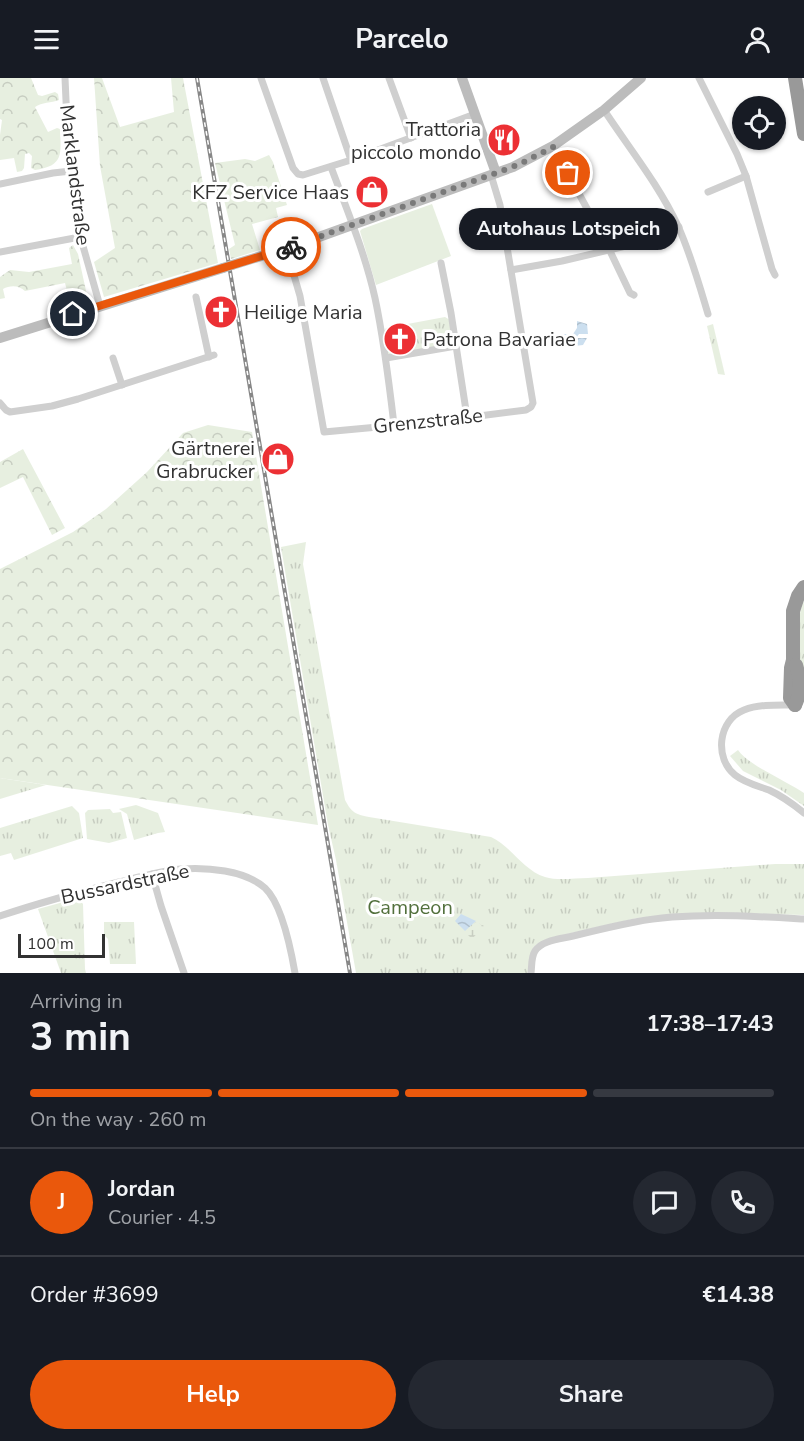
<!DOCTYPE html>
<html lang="en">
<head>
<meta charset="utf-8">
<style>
	body { margin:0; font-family:"Nunito Sans",sans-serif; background:#242831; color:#f1f3f6; height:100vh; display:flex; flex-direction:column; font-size:22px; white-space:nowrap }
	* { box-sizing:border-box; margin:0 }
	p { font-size:20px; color:#9ea1a6 }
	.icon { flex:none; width:33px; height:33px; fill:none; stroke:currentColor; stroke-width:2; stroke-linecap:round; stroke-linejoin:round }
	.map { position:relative; height:895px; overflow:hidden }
	.sheet { display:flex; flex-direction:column; background:#171b24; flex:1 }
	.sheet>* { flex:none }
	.buttons { position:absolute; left:732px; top:18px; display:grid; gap:12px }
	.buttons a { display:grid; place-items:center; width:54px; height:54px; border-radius:50%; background:#171b24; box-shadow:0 2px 4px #0004; font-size:30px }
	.scale { position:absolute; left:18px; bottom:15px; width:87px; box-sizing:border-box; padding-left:6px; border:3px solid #323232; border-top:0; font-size:16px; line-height:21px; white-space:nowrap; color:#323232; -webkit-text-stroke:4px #fff; paint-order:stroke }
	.pin { position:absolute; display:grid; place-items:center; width:51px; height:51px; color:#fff; margin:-26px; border:3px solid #fff; border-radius:50%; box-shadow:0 2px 6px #0007 }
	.courier { position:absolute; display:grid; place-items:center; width:60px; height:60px; margin:-30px; border:4px solid #ea580c; border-radius:50%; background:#fff; color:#222; box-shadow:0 2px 8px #0007 }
	.bubble { position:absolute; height:42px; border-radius:21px; background:#171b24; box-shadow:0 2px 4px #0004; font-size:20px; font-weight:700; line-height:42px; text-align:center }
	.overview em { font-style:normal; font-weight:700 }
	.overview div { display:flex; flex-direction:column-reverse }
	.overview { display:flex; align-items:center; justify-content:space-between; height:102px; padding:0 30px }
	h1 { font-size:39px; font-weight:700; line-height:45px }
	.bar { display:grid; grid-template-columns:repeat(4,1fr); gap:9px 6px; align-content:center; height:72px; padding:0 30px }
	.bar i { height:8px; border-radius:4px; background:#363941 }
	.bar .selected { background:#ea580c }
	.bar p { grid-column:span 4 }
	.line { display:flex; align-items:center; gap:15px; padding:0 30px; border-top:2px solid #363941 }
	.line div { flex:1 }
	.round { display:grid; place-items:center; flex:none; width:63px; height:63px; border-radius:32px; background:#242831 }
	.button { display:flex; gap:12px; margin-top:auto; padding:12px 30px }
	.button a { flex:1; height:69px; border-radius:36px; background:#ea580c; color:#fff; font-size:24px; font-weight:700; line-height:69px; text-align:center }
	.button a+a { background:#242831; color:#f1f3f6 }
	header { display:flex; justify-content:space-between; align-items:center; height:78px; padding:0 30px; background:#171b24; font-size:27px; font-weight:700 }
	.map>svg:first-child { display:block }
	.grass { fill:url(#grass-tufts) }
	.forest { fill:url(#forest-crowns) }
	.wetland { fill:url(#wetland-marsh) }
	.garden { fill:#e7efe0 }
	.water { fill:url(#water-waves) }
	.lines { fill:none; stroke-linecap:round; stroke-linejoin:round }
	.street { stroke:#cfcfcf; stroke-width:7 }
	.secondary { stroke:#bcbcbc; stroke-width:10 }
	.highway { stroke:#999; stroke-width:14 }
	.rail-casing { stroke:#878787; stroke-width:4 }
	.rail { stroke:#fff; stroke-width:1.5; stroke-dasharray:4.5; stroke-linecap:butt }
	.secondary-bridge { stroke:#bcbcbc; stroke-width:10 }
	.done { stroke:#7a7a7a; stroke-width:6; stroke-dasharray:0 10.8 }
	.route { stroke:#ea580c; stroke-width:8 }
	.labels { text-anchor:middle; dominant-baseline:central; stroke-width:6; stroke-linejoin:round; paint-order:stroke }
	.poi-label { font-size:20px; fill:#323232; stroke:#fff; text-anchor:end }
	.street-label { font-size:20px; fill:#323232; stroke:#fff }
	.park-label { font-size:20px; fill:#52703c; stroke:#fff }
</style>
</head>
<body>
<header><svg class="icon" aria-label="menu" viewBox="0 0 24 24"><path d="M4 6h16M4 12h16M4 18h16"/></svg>Parcelo<svg class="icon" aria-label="person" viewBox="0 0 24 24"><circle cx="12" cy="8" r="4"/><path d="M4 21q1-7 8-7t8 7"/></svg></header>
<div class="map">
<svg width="804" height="895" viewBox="0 0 804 895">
	<defs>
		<pattern id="grass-tufts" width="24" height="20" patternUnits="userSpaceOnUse" patternTransform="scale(1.5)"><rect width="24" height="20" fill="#e7efe0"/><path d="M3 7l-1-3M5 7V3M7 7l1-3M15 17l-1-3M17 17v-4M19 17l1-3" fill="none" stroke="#c7cdc1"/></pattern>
		<pattern id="forest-crowns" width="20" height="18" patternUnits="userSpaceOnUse" patternTransform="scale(1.5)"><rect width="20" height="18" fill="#e7efe0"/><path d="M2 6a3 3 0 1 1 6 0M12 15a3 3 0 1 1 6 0" fill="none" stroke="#c7cdc1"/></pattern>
		<pattern id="wetland-marsh" width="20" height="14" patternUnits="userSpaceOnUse" patternTransform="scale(1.5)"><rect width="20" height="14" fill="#e7efe0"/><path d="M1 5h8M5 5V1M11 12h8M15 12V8" fill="none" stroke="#c7cdc1"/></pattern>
		<pattern id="water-waves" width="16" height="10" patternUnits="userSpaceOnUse" patternTransform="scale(1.5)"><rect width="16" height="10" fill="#ccdfef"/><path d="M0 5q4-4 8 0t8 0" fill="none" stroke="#b0c0cd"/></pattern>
	</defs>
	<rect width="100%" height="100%" fill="#fff"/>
	<!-- grass -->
	<g class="grass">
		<path d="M445,239l5,3 4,21 -2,4 -64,10 -4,-24 2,-3z"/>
		<path d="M713,246l12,51 -7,-1 -11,-48z"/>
		<path d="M306,464l-3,22 42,236c7,13 10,14 24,17l122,20c20,9 32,33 54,40 13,4 29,1 43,1l187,-14h29v51l-75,-2 -92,5 -83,19c-25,8 -23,12 -26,36h-172l-20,-113 -8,-35 -47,-278z"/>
		<path d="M804,523v80c-5,-25 -11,-56 0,-80z"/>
		<path d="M738,672c10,15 50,32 66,43v13l-23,-16 -38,-19 -13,-15z"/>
		<path d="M0,700l46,7 -46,14z"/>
		<path d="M136,727l22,8 7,19 -7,1 -24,7 -7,-26 -8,-5z"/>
		<path d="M72,728l7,7 4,25 -69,22 -3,-7 -11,3v-28z"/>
		<path d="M110,731l3,4 8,-1 6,26 -18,5 -22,-4 -2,-26 3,-3z"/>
		<path d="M78,820l5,6 2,65 1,4h-25l-23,-64z"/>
		<path d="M104,844h30l2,42h-26l-2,-25 -4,-4z"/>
	</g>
	<!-- forest -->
	<g class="forest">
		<path d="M0,0h31l7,17 4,1 13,-4 3,2 1,6c-8,3 -17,2 -24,7l13,25 9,-4 3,1c1,25 4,37 -25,41l-4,-2 1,-12 -3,-3 -4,1 -1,14 -2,3 -5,1 -3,-14 -14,2v-25l2,-15 -2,-1z"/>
		<path d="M94,0h8l18,49 54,-15 -3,-34h12l35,185 -114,34 -10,-35 21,-14 -15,-82z"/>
		<path d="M269,77l4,7 14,43 -11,3 2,9 -26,7 8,26 -29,9 -2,-10 6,-4 -20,-82 30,-4 10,2z"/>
		<path d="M73,167l5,9 10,46 -17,6 -6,-23 -40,8c-6,-6 -15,-6 -22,-2l2,9 -5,1v-22l10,-7 19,2 43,-8 -3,-16z"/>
		<path d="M208,347l44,7 66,393 -318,-47v-209l73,-37 33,-23 41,-37 36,-39z"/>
		<path d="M23,371l42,79 -13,7 -29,-58 -23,11v-26z"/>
	</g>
	<!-- wetland -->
	<path class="wetland" d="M476,844l8,4 -12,13 -7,-7z"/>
	<!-- garden -->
	<path class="garden" d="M432,126l19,52 -75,29 -16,-54 2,-2z"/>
	<!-- water -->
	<g class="water">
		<path d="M577,243l10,3 1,10h-9l-3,4h11l-4,7c-11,2 -11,0 -20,-3 -6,-1 -11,1 -16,0v-2l13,-6h13l4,-6z"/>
		<path d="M461,836l15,7 -11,10 -10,-10z"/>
	</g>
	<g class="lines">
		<!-- street -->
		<g class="street">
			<path d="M65,0l3,67 11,87 21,74"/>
			<path d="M261,0l32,90 5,6 5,1 48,-15 124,-46"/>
			<path d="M323,0l28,82"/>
			<path d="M389,0l22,60"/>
			<path d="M699,0l38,76 9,22 26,93 3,6"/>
			<path d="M604,32c25,38 55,75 74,116 13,29 21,58 30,88"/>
			<path d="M553,68l56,103 21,44 4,2"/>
			<path d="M331,89c16,43 34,86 44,131 9,42 14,84 19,127"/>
			<path d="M0,106l53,-11 18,-2"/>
			<path d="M708,114l38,-16"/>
			<path d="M286,170l14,48 24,136 108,-10 94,-12 5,-3 2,-4 -33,-198 -9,-30"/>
			<path d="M0,174l80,-15"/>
			<path d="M441,185l10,50 16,104"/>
			<path d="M511,192l51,-9 81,-19 36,-15"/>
			<path d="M196,219l13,60"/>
			<path d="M113,280l9,27"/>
			<path d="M386,280l70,-12"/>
			<path d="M0,325l6,7 4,2 42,-6 26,-7 136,-44"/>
			<path d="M795,627c-17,0 -36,-1 -51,5 -26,10 -30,48 -9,65 10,8 23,11 34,15 13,6 24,14 35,23"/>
			<path d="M152,796l9,32 23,67"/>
			<path d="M0,838c39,-13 79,-24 119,-34 20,-5 41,-11 62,-13 25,-2 64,1 84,19 17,16 26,62 30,85"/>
			<path d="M531,895c1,-7 0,-16 4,-22 7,-11 26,-12 38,-15 20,-5 41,-10 62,-14 53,-10 115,-6 169,-3"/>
		</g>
		<!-- secondary -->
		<g class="secondary">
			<path d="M462,0l34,95"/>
			<path d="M232,187l62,-19 219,-79 40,-21 51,-36 37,-32"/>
			<path d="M0,260l223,-70"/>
		</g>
		<!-- highway -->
		<g class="highway">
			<path d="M795,0l9,56"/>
			<path d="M795,627l-5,-7 1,-30 2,-8v-49l5,-15 6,-9"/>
			<path d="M795,627c7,-14 5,-26 1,-40"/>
		</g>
		<!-- rail casing -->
		<g class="rail-casing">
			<path id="rail" d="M197,0l153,895"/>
		</g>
		<!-- rail -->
		<use href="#rail" class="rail"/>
		<!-- secondary-bridge -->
		<path class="secondary-bridge" d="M223,190l9,-3"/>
	</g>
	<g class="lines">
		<!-- done -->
		<path class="done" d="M291,169l205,-74 24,-9 33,-17 15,26"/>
		<!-- route -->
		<path class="route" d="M73,236l218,-67"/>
	</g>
	<!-- icons -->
	<defs>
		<g id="restaurant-disc" transform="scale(1.725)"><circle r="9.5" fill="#ec3034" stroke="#fff"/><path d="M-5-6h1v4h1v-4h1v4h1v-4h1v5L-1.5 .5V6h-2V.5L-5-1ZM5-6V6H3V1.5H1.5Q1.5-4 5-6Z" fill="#fff"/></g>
		<g id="shop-disc" transform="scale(1.725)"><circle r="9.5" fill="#ec3034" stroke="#fff"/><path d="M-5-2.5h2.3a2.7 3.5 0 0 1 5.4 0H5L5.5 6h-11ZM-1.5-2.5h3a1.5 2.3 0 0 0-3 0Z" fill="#fff"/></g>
		<g id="church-disc" transform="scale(1.725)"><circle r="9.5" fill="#ec3034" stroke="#fff"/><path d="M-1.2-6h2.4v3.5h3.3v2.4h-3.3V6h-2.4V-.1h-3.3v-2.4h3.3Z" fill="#fff"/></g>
	</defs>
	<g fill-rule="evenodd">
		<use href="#restaurant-disc" x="504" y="62"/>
		<use href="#shop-disc" x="372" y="114"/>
		<use href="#church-disc" x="221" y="234"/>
		<use href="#church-disc" x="400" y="261"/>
		<use href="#shop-disc" x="278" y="381"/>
	</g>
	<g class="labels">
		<!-- poi labels -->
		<g class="poi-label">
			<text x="481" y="51">Trattoria<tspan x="481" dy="23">piccolo mondo</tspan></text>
			<text x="349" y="114">KFZ Service Haas</text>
			<text x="244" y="234" text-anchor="start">Heilige Maria</text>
			<text x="423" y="261" text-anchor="start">Patrona Bavariae</text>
			<text x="255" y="370">Gärtnerei<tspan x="255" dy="23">Grabrucker</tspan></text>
		</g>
		<!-- street labels -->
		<g class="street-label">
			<text transform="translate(75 97) rotate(83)">Marklandstraße</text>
			<text transform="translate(428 343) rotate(-6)">Grenzstraße</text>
			<text transform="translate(125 806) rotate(-12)">Bussardstraße</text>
		</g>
		<!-- park labels -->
		<g class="park-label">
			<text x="410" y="829">Campeon</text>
		</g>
	</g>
</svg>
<div class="buttons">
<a><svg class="icon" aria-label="locate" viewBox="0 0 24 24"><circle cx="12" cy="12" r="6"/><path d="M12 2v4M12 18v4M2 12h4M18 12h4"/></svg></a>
</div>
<div class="scale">100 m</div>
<div class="pin" style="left:568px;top:95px;background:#ea580c"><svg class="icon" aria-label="bag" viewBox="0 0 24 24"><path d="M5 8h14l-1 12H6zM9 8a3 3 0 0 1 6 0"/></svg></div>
<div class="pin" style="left:73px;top:236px;background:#1f2937"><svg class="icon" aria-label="home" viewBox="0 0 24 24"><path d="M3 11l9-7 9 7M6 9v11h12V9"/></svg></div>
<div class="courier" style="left:291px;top:169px"><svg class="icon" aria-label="bike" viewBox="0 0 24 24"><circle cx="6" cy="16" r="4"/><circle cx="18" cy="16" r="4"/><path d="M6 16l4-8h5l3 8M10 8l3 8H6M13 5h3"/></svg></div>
<div class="bubble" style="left:459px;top:130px;width:219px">Autohaus Lotspeich</div>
</div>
<section class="sheet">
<div class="overview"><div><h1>3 min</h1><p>Arriving in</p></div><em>17:38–17:43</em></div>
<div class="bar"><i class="selected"></i><i class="selected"></i><i class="selected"></i><i></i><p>On the way · 260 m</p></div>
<div class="line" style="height:108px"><b class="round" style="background:#ea580c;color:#fff">J</b><div><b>Jordan</b><p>Courier · 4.5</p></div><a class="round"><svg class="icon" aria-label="chat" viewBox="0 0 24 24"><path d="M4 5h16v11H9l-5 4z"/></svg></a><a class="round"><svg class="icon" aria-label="phone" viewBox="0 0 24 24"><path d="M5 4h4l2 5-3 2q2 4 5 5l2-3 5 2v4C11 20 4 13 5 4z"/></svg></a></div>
<div class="line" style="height:78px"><div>Order #3699</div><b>€14.38</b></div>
<div class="button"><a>Help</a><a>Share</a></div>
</section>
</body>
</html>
